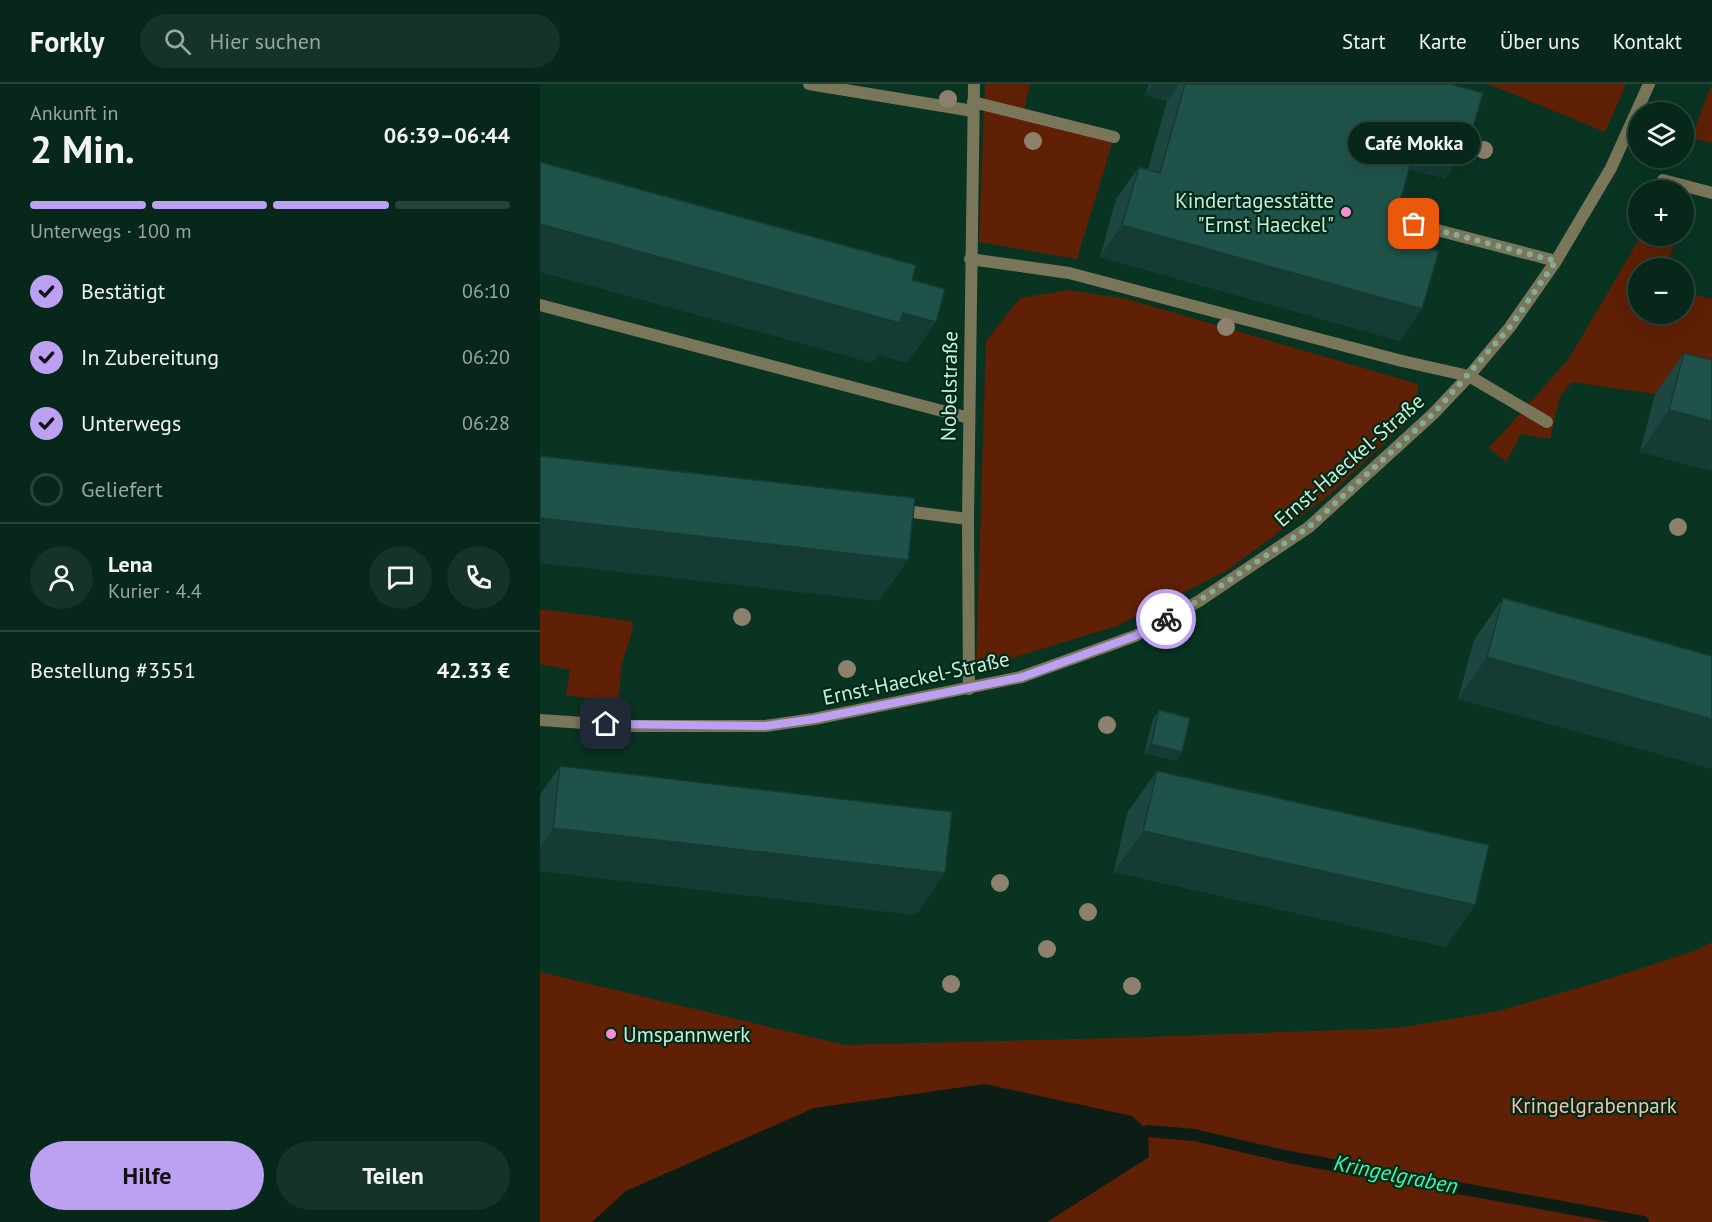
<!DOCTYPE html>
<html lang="de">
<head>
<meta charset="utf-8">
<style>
	body { margin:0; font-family:"PT Sans",sans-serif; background:#153327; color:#f1f3f6; height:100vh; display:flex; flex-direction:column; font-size:22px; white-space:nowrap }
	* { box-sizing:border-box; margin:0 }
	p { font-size:20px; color:#98a5a2 }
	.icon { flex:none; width:33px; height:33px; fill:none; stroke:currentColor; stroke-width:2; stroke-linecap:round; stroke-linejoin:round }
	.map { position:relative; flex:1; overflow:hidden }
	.panel { display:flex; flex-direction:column; background:#07271a; width:540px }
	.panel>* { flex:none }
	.fabs { position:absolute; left:1088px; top:18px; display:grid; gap:12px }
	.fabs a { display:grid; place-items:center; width:66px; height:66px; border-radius:50%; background:#07271a; box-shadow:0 6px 24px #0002,0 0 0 2px #284439; font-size:30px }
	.pin { position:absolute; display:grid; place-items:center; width:51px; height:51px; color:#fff; margin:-26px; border-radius:12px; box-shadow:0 3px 9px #0006 }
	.courier { position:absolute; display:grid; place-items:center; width:60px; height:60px; margin:-30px; border:4px solid #bca0f2; border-radius:50%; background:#fff; color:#222; box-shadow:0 2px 8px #0007 }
	.bubble { position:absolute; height:42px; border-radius:21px; background:#07271a; box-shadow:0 6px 24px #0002,0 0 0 2px #284439; font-size:20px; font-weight:700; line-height:42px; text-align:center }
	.overview em { font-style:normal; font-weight:700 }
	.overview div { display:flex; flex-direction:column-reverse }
	.overview { display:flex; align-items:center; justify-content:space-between; height:102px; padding:0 30px }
	h1 { font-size:39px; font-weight:700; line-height:45px }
	.bar { display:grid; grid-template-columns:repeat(4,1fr); gap:9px 6px; align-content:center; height:72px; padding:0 30px }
	.bar i { height:8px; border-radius:4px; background:#284439 }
	.bar .on { background:#bca0f2 }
	.bar p { grid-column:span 4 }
	.line { display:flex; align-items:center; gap:15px; padding:0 30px; border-top:2px solid #284439 }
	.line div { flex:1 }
	.round { display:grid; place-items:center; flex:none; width:63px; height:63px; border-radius:32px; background:#153327 }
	ol { padding:0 30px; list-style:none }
	li { display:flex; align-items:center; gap:18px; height:66px }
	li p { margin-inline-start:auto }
	li .icon { padding:6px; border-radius:50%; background:#bca0f2; color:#111; stroke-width:4 }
	li:last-child { color:#98a5a2 }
	li i { width:33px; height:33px; border:3px solid #284439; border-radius:50% }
	.action { display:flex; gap:12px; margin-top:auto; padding:12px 30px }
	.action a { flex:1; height:69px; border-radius:36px; background:#bca0f2; color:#111; font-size:24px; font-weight:700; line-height:69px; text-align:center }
	.action a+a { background:#153327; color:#f1f3f6 }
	header { display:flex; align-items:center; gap:36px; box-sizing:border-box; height:84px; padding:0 30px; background:#07271a; border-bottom:2px solid #284439 }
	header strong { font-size:28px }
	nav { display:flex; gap:33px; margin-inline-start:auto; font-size:21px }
	.search { width:420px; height:54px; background:#153327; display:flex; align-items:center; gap:15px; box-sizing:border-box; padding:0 21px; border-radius:33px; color:#98a5a2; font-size:22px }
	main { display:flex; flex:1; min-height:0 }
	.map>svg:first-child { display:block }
	.green { fill:#5f2005 }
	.water { fill:#0b1d14 }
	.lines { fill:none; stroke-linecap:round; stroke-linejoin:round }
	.stream { stroke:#0b1d14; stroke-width:12 }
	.service { stroke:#7a7659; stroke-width:12 }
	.minor { stroke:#7a7659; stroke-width:12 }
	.tree { fill:#8d816d }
	.wall { fill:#1b4740 }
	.shaded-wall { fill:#163a34 }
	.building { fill:#1f534a; stroke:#163a34; stroke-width:1.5 }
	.done { stroke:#85ac98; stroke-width:6; stroke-dasharray:0 10.8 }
	.route { stroke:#bca0f2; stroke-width:8 }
	.poi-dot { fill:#f491d3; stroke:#002a18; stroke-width:2 }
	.labels { text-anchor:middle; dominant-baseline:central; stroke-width:4.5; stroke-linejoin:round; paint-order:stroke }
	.poi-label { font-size:21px; fill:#c8edd8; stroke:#002a18; text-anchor:end }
	.street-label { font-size:21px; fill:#c8edd8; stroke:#002a18 }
	.park-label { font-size:21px; fill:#f9c0ab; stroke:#002a18 }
	.water-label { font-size:22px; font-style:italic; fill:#3ffbaf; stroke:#002a18 }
</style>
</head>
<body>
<header>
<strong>Forkly</strong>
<div class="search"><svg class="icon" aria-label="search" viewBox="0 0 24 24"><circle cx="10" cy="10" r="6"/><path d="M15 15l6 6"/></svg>Hier suchen</div>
<nav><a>Start</a><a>Karte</a><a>Über uns</a><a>Kontakt</a></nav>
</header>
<main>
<section class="panel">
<div class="overview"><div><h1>2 Min.</h1><p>Ankunft in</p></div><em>06:39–06:44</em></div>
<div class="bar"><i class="on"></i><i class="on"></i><i class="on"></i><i></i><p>Unterwegs · 100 m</p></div>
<ol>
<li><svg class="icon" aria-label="check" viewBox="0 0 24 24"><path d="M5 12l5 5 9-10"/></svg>Bestätigt<p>06:10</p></li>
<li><svg class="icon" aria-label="check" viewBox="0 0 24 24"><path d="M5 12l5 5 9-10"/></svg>In Zubereitung<p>06:20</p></li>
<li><svg class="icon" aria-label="check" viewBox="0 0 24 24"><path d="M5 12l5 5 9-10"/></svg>Unterwegs<p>06:28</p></li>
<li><i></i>Geliefert</li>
</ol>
<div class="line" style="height:108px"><a class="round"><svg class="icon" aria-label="person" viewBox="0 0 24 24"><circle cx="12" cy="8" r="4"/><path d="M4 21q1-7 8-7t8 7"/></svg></a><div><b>Lena</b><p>Kurier · 4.4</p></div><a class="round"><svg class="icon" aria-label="chat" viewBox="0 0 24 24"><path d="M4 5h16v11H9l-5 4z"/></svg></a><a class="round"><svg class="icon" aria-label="phone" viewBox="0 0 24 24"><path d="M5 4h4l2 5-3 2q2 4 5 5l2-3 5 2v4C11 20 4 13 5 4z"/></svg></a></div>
<div class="line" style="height:78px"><div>Bestellung #3551</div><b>42.33 €</b></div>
<div class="action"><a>Hilfe</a><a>Teilen</a></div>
</section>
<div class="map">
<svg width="1172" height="1138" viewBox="0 0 1172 1138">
	<rect width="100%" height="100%" fill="#093422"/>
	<!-- green -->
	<g class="green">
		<path d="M445,0h45l-7,30 91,23 -37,122 -98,-17z"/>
		<path d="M948,0h138l-21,48z"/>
		<path d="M1172,0v59l-21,-5z"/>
		<path d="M1101,152h35l-9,32h-29v46h45v-22l29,7v110l-57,-15 -83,-12 -12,14 -10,43 -29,-5 -15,28 -17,-14 79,-88z"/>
		<path d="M528,206l59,9 291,85v28l-90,84 -102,75 -109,55 -141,43 10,-328 34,-43z"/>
		<path d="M0,525l91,12 2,7 -12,39 -2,36 -53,-8 4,-25 -30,-6z"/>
		<path d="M1172,858v280h-1172v-250l305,73 273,-7 279,-10 102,-17 116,-34 82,-27z"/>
	</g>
	<!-- water -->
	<path class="water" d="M445,1000l147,32 16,15 1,26 -102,65h-455l34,-31 188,-83z"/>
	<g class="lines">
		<!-- stream -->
		<path class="stream" d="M608,1047l46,4 95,22 354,65"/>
		<!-- service -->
		<g class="service">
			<path d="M269,0l164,27"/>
			<path d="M433,18l141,35"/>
			<path d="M1123,96l49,13"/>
			<path d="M874,140l142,37"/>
			<path d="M430,175l99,14 333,88 67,15 78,46"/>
			<path d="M0,221l429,113"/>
			<path d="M357,426l71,9"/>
		</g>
		<!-- minor -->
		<g class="minor">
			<path d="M429,605l-1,-170 6,-435"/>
			<path d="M0,636l88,6h137l49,-7 207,-42 114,-41 64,-35 110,-74 124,-113 36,-38 41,-49 46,-66 55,-93 38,-84"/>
		</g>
	</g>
	<!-- trees -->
	<g class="tree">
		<circle cx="408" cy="15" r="9"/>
		<circle cx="493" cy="57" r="9"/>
		<circle cx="944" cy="66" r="9"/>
		<circle cx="686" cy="243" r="9"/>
		<circle cx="1138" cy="443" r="9"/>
		<circle cx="202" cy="533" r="9"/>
		<circle cx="307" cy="585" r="9"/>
		<circle cx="567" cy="641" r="9"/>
		<circle cx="460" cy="799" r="9"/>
		<circle cx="548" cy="828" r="9"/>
		<circle cx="507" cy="865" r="9"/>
		<circle cx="411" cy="900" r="9"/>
		<circle cx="592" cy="902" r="9"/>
	</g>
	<!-- wall -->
	<g class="wall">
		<path d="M609,0h301l17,64 -22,31 -36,-10 -19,68 10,104 -300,-84 16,-58 23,-32 9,2 19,-68 -22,-6z"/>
		<path d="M1144,269l28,7v111l-72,-19 15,-58z"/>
		<path d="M963,514l209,58 -254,43 16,-59z"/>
		<path d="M619,626l23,42 -6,9 -32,-8 9,-34z"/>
		<path d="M20,682l356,149 -376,-44v-76z"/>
		<path d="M617,687l289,176 -332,-75 13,-59z"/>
	</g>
	<!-- shaded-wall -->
	<g class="shaded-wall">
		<path d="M613,0h26l-12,17 -22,-6z"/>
		<path d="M879,50l48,14 -22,31 -49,-13z"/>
		<path d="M0,140l363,89 33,9 -29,41 -29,-8 -6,8 -332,-91z"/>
		<path d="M582,141l300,84 -22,32 -300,-84z"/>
		<path d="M1129,326l43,11v50l-72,-19z"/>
		<path d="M0,434l368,42 -29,41 -339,-38z"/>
		<path d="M947,573l225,62v50l-254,-70z"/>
		<path d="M611,660l31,8 -6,9 -32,-8z"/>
		<path d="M13,744l392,45 -29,42 -376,-44v-24z"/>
		<path d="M603,747l332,74 -29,42 -332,-75z"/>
	</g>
	<!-- building -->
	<g class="building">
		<path d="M645,0h265l33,9 -16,55 -48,-14 -29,103 49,14 -17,58 -300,-84 17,-58 21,6z"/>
		<path d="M0,78l376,103 -4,15 33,9 -9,33 -33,-9 -3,10 -360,-99z"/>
		<path d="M1144,269l28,7v61l-43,-11z"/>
		<path d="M0,372l375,42 -7,62 -368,-42z"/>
		<path d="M963,514l209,58v63l-225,-62z"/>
		<path d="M619,626l31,8 -8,34 -31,-8z"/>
		<path d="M20,682l392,46 -7,61 -392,-45z"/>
		<path d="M617,687l332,74 -14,60 -332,-74z"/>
	</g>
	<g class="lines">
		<!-- done -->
		<path class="done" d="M626,535l32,-18 111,-74 124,-113 77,-87 46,-66 -142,-37"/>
		<!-- route -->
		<path class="route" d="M66,640l159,2 49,-7 208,-42 113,-41 31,-17"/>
	</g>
	<!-- markers -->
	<g class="poi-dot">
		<circle cx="806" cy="128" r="6"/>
		<circle cx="71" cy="950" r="6"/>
	</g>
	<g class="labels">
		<!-- poi labels -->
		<g class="poi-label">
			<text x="794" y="116">Kindertagesstätte<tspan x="794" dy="24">"Ernst Haeckel"</tspan></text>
			<text x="83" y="950" text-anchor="start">Umspannwerk</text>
		</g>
		<!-- street labels -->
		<g class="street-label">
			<text transform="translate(409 302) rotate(-89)">Nobelstraße</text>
			<text transform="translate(809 376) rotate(-41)">Ernst-Haeckel-Straße</text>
			<text transform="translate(376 594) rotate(-12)">Ernst-Haeckel-Straße</text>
		</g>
		<!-- park labels -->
		<g class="park-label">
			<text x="1054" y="1021">Kringelgrabenpark</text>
		</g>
		<!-- water labels -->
		<g class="water-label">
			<text transform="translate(856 1090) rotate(11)">Kringelgraben</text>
		</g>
	</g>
</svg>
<div class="fabs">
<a><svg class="icon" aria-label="layers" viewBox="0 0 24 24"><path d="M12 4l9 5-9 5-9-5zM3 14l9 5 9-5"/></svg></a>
<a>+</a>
<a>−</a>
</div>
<div class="pin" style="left:874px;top:140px;background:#ea580c"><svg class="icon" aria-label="bag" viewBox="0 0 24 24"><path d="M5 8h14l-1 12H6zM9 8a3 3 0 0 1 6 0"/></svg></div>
<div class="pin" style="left:66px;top:640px;background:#1f2937"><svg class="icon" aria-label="home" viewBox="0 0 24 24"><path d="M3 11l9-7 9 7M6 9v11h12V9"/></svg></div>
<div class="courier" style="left:626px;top:535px"><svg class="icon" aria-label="bike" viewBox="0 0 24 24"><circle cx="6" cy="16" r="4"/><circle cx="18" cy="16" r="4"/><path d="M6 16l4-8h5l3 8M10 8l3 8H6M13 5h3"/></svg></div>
<div class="bubble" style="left:808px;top:38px;width:132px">Café Mokka</div>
</div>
</main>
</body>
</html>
